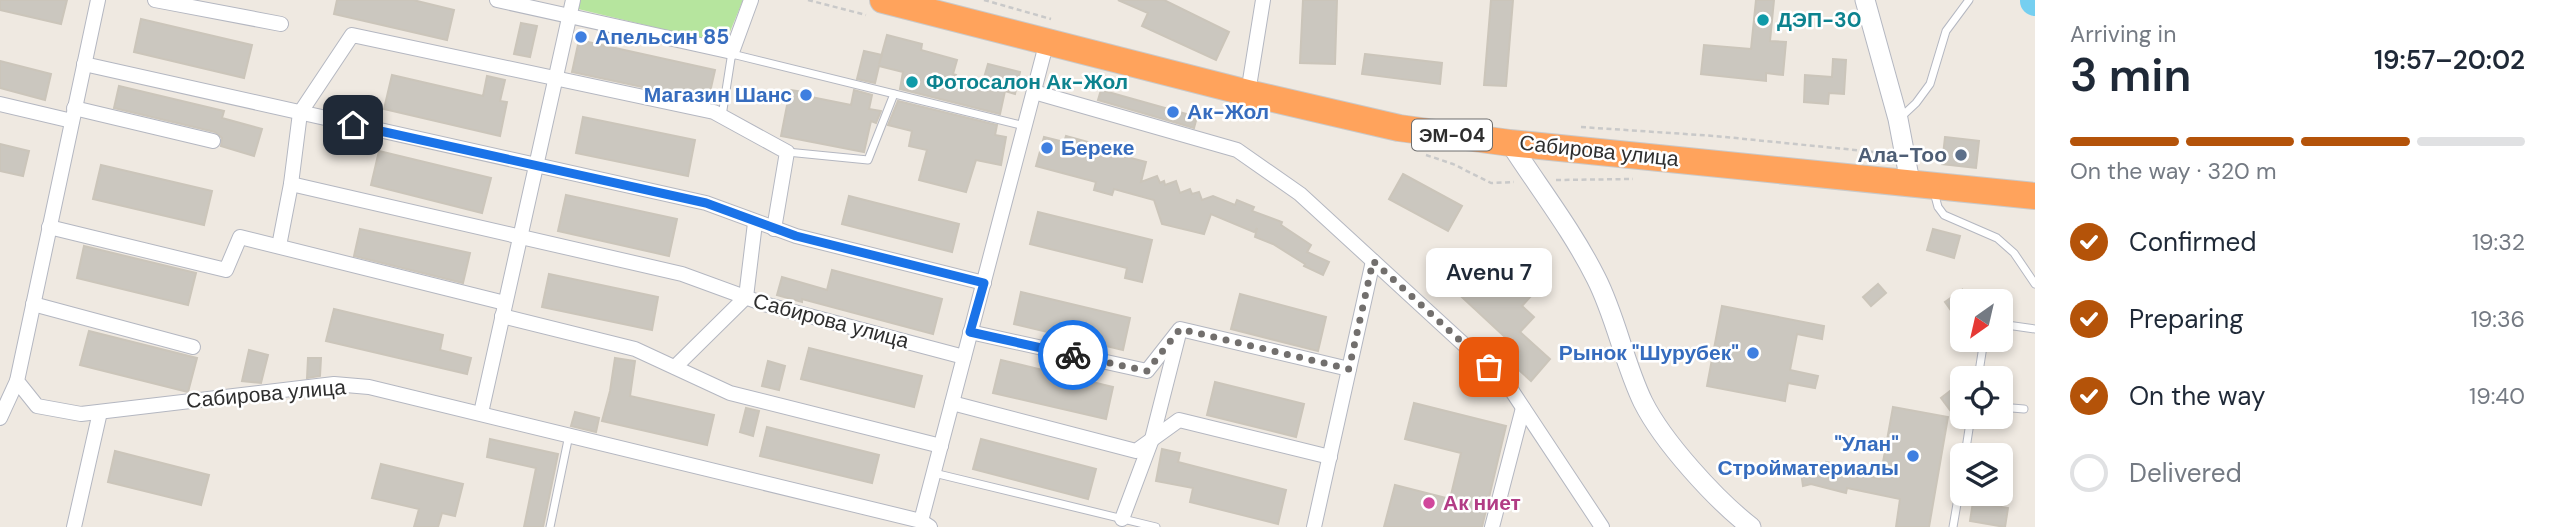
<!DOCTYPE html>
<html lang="en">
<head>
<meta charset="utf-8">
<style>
	body { margin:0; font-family:"DM Sans",sans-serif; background:#f2f2f3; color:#1f2937; height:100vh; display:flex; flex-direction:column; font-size:26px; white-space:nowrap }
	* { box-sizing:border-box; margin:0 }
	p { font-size:23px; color:#747a83 }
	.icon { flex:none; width:38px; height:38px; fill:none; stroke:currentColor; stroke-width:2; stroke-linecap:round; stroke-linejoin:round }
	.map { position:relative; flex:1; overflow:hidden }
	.sheet { display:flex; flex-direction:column; background:#fff; width:525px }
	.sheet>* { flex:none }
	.needle { width:46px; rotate:214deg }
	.buttons { position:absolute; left:1950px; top:289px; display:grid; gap:14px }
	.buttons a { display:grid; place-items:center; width:63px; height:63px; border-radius:10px; background:#fff; box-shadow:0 4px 10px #0003; font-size:35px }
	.pin { position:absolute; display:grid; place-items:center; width:60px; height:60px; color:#fff; margin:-30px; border-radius:14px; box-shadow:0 4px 10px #0006 }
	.courier { position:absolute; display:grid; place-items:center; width:70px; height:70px; margin:-35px; border:5px solid #1a73e8; border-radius:50%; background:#fff; color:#222; box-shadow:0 2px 9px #0007 }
	.bubble { position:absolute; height:49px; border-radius:10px; background:#fff; box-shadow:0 4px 10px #0003; font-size:23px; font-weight:600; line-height:49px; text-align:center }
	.head em { font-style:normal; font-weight:600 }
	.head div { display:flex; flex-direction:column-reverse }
	.head { display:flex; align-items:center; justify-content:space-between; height:119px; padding:0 35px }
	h1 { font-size:46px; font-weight:600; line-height:52px }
	.bar { display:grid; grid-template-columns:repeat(4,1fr); gap:10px 7px; align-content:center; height:84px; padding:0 35px }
	.bar i { height:9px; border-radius:5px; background:#e0e1e3 }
	.bar .on { background:#b45309 }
	.bar p { grid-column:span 4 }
	ol { padding:0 35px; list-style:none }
	li { display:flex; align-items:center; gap:21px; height:77px }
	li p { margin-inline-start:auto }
	li .icon { padding:7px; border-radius:50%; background:#b45309; color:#fff; stroke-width:4 }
	li:last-child { color:#747a83 }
	li i { width:38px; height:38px; border:4px solid #e0e1e3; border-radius:50% }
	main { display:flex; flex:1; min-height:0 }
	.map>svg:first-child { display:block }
	.green { fill:#b6e59e }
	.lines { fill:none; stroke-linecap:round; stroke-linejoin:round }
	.river { stroke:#75cff0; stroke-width:30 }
	.building { fill:#cbc7bf; stroke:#cbc5ba; stroke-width:2 }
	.lane-casing { stroke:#b4b7c1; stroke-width:9 }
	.street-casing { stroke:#b4b7c1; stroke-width:16 }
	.secondary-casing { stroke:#b4b7c1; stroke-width:21 }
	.highway-casing { stroke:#c9c9c9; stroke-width:28 }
	.path { stroke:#c9c9c9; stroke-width:2.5; stroke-dasharray:5 3.5; stroke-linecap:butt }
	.lane { stroke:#fff; stroke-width:7 }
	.street { stroke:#fff; stroke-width:14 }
	.secondary { stroke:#fff; stroke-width:19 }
	.highway { stroke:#ffa35c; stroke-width:26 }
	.done { stroke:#726f6d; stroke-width:7; stroke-dasharray:0 12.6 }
	.route { stroke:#1a73e8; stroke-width:9 }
	.culture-dot { fill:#0f9aa8; stroke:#fff; stroke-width:2.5 }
	.shop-dot { fill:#3f7fe0; stroke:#fff; stroke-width:2.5 }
	.service-dot { fill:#5c6f8a; stroke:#fff; stroke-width:2.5 }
	.hotel-dot { fill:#d1479c; stroke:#fff; stroke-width:2.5 }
	.labels { text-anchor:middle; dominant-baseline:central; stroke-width:5; stroke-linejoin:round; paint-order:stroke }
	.shield { fill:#fff; stroke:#6d6d6d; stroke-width:2 }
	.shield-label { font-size:19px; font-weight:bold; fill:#2e2e2e }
	.culture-label { font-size:21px; font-weight:bold; fill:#0d838f; stroke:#fff; text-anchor:start }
	.shop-label { font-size:21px; font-weight:bold; fill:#366cbe; stroke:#fff; text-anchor:start }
	.street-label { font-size:21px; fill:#2e2e2e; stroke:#fff }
	.service-label { font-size:21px; font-weight:bold; fill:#4e5e75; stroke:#fff; text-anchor:end }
	.hotel-label { font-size:21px; font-weight:bold; fill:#b23c85; stroke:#fff; text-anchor:start }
</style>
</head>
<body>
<main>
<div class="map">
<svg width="2035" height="527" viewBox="0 0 2035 527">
	<rect width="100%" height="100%" fill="#efe9e1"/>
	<!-- green -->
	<path class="green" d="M580,0h163l-18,44 -147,-35z"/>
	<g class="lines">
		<!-- river -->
		<path class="river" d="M2035,0v1"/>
	</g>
	<!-- building -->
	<g class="building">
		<path d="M0,0h67l-6,24 -61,-14z"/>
		<path d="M337,0h76l41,10 -7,30 -113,-26z"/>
		<path d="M1118,0h46l65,32 -13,28 -74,-34 6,-13z"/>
		<path d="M1303,0h34l-2,64 -35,-1z"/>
		<path d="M1491,0h22l-7,86 -22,-1z"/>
		<path d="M1756,0h18l-4,41 16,1 -3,33 -17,-2v8l-65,-7 3,-29 47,4z"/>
		<path d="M141,19l111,26 -8,33 -110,-26z"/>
		<path d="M521,23l16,3 -7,31 -16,-3z"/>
		<path d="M887,35l35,9 -1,6 36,10 -4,14 3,1 -2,7 27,6 7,-24 32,8 -5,22 -10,-3 -5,23 -100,-25 3,-17 -24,-6 -4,17 -18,-4 7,-28 18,4 -3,9z"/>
		<path d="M579,40l136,30 -7,31 -136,-29z"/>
		<path d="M1365,54l77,9 -2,21 -78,-10z"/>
		<path d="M1833,59l13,1 -2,34 -15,-1 -1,11 -24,-2 1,-27 27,2z"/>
		<path d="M0,61l51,13 -6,26 -45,-12z"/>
		<path d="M392,75l91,21 4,-20 18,4 -5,21 7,1 -7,34 -116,-27z"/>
		<path d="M119,86l105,25 -2,7 40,11 -8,27 -33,-10 1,-8 -7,-6 -101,-24z"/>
		<path d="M790,90l22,3 -1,4 40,8 3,-15 18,5 -3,14 12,2 -5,12 -5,-2 -7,31 -83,-16z"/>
		<path d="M1101,90l96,27 -3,11 -96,-28z"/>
		<path d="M898,101l99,24 -2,10 11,2 -5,28 -25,-5 -10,32 -47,-12 8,-30 -18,-4 3,-15 -24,-6z"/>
		<path d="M583,117l112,23 -7,36 -112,-23z"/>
		<path d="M1066,136l58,16 -1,4 23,6 -5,20 16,-6 3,7 4,-2 1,4 11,-4 4,12 10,-4 2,5 7,-2 3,8 11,-4 22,9 2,-5 17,7 -2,4 30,11 -1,3 30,20 -4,7 22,10 -6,13 -19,-9 1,-2 -32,-20 -18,-7 2,-9 -3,4 -43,-18 -7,20 -42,-10 -8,-24 -40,-11 -2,6 -18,-5 2,-8 -60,-16 8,-29 20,5z"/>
		<path d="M1945,137l34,4 -3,27 -34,-4z"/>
		<path d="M0,144l29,7 -6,25 -23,-5z"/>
		<path d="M379,151l112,27 -9,35 -111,-28z"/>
		<path d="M101,165l111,26 -8,34 -111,-26z"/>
		<path d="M1403,174l59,32 -14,25 -59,-32z"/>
		<path d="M566,195l111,24 -8,37 -111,-25z"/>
		<path d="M849,196l110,28 -7,28 -110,-28z"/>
		<path d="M1038,212l114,28 -10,42 -17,-4 2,-10 -97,-24z"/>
		<path d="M360,229l110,24 -7,30 -109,-27z"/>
		<path d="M1933,229l27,7 -6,22 -27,-8z"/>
		<path d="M84,246l112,27 -8,32 -111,-27z"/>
		<path d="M1468,254l11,10 8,-9 44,41 -9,10 12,11 -14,15 30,27 -19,22 -21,-19 10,-11 -70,-65 -20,-15 9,-12 14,11z"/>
		<path d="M832,270l110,29 -9,35 -131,-35v3l-25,-7 5,-18 45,13z"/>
		<path d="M549,274l109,23 -6,33 -110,-23z"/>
		<path d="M1878,284l8,9 -15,13 -8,-9z"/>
		<path d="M1962,290v36l-17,-24z"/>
		<path d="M1021,292l109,26 -7,32 -109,-26z"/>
		<path d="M1240,294l86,23 -8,34 -87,-22z"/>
		<path d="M1722,306l102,20 -2,13 -25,-5 -7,36 28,6 -3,12 -27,-5 -3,18 -78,-15z"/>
		<path d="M334,309l109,26 -3,15 31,8 -4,16 -141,-33z"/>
		<path d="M89,331l108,27 -9,34 -108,-27z"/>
		<path d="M809,348l113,28 -8,31 -113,-28z"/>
		<path d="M249,350l19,5 -7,28 -19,-2z"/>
		<path d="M308,358h13l-1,18 -13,2z"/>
		<path d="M615,358l20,3 -5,35 84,19 -7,30 -105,-24 8,-30z"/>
		<path d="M1001,360l112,27 -7,32 -113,-26z"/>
		<path d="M768,361l17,5 -6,24 -17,-4z"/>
		<path d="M1215,382l89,22 -8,33 -89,-22z"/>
		<path d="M1954,388l8,13 -12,9 -9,-12z"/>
		<path d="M1414,403l92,23 -24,101h-98l11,-42 55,14 11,-46 -56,-14z"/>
		<path d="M1893,407l55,10 -19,110h-33l4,-28 -53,-11 -1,5 -35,-9 -8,2 -2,-14 24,-3 1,-7 26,6 -1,3 29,8z"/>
		<path d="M746,408l13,3 -6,25 -13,-4z"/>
		<path d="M575,412l24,6 -3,14 -25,-6z"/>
		<path d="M767,427l112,28 -7,28 -112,-27z"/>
		<path d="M490,439l68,15 -15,73h-19l12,-59 -49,-11z"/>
		<path d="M981,439l115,30 -8,30 -115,-30z"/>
		<path d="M1162,449l18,4 -2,9 108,28 -8,34 -88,-22 3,-14 -37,-7z"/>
		<path d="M115,451l94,24 -8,30 -93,-23z"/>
		<path d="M381,464l82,20 -8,32 -13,-3 -4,14h-24l5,-18 -47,-11z"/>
		<path d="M1973,502l35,6 -3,19 -35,-6z"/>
	</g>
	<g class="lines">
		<!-- lane casing -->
		<g class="lane-casing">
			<g id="lane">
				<path d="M732,54l293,72"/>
				<path d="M722,116l10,-64"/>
				<path d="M1900,118l16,-15 14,-19 16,-53 23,-31"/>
				<path d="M787,152l81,8 26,-66"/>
				<path d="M1934,192l4,15 6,8 53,23 17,15 21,31"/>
				<path d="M2000,324l35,5"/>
				<path d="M1978,378l6,-38"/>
				<path d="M2000,407l24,2"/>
				<path d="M1965,455l6,-39"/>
				<path d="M934,473l222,54"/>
				<path d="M550,527l19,-92"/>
				<path d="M1953,527l9,-52"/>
			</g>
		</g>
		<!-- street casing -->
		<g class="street-casing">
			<g id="street">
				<path d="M98,0l-81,381 20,25 44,8 253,-30 35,3 552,134 9,6"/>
				<path d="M155,0l126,24"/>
				<path d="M497,0l235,52 19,-52"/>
				<path d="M84,64l622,139 90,33 188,47"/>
				<path d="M1034,92l203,58 63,44 208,191 94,142"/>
				<path d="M1248,93l15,-93"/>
				<path d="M0,104l72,17"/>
				<path d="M74,108l139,33"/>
				<path d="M291,184l391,90 82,30 200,53"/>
				<path d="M49,227l177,43 14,-33 265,66"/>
				<path d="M279,246l12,-62 9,-71 52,-78 362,77 73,40 -13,77"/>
				<path d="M33,304l160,43"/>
				<path d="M502,316l133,33 95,44 211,53"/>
				<path d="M970,332l177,39 33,-42 169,40"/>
				<path d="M675,367l71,-70 9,-74"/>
				<path d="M952,403l184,48 43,-31 151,37"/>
				<path d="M481,413l92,-413"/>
				<path d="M0,418l17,-37"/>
				<path d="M1122,519l30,-80 26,-102"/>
				<path d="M921,521l126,-480"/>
				<path d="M74,527l26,-115"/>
				<path d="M1314,527l59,-266"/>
				<path d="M1492,527l31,-119"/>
			</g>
		</g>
		<!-- secondary casing -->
		<g class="secondary-casing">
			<g id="secondary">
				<path d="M1865,0l33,119 12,63"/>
				<path d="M1510,143c29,45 62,87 86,135 20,39 28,85 47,124 20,40 73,98 108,125"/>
			</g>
		</g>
		<!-- highway casing -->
		<g class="highway-casing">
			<path id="highway" d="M883,0l365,93 151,35 111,15 525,53"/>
		</g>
		<!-- path -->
		<g class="path">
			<path d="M808,0l58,15"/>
			<path d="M984,0l67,19"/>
			<path d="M1581,127l134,9 170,17"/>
			<path d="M1426,155l27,9 38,19 23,-1"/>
			<path d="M1556,180l77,-1"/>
		</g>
		<!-- lane -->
		<use href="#lane" class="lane"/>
		<!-- street -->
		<use href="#street" class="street"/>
		<!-- secondary -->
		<use href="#secondary" class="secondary"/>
		<!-- highway -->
		<use href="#highway" class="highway"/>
	</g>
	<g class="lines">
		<!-- done -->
		<path class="done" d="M1073,355l74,16 33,-42 169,40 24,-108 116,106"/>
		<!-- route -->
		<path class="route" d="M353,125l353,78 90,33 188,47 -14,49 103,23"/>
	</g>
	<!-- markers -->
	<g class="culture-dot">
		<circle cx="1763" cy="20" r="7"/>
		<circle cx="912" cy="82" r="7"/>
	</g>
	<g class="shop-dot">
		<circle cx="581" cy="37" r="7"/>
		<circle cx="806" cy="95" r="7"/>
		<circle cx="1173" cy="112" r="7"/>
		<circle cx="1047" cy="148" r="7"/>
		<circle cx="1753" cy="353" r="7"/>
		<circle cx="1913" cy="456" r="7"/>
	</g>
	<circle class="service-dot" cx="1961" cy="155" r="7"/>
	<circle class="hotel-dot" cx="1429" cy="503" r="7"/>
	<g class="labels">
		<!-- shield labels -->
		<rect class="shield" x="1412" y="119.5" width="80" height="31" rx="5"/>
		<g class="shield-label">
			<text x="1452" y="135">ЭМ-04</text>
		</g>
		<!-- culture labels -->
		<g class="culture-label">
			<text x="1777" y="20">ДЭП-30</text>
			<text x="926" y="82">Фотосалон Ак-Жол</text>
		</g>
		<!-- shop labels -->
		<g class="shop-label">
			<text x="595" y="37">Апельсин 85</text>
			<text x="792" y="95" text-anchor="end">Магазин Шанс</text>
			<text x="1187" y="112">Ак-Жол</text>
			<text x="1061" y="148">Береке</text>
			<text x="1739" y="353" text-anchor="end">Рынок "Шурубек"</text>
			<text x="1899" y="444" text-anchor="end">"Улан"<tspan x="1899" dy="24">Стройматериалы</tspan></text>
		</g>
		<!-- street labels -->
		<g class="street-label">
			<text transform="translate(1599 151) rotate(6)">Сабирова улица</text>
			<text transform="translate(831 321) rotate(15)">Сабирова улица</text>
			<text transform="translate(266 394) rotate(-5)">Сабирова улица</text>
		</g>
		<!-- service labels -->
		<g class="service-label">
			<text x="1947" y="155">Ала-Тоо</text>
		</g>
		<!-- hotel labels -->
		<g class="hotel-label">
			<text x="1443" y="503">Ак ниет</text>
		</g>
	</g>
</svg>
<div class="buttons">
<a><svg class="needle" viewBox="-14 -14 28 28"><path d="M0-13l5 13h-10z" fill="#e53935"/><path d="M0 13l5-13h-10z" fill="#747a83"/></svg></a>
<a><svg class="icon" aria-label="locate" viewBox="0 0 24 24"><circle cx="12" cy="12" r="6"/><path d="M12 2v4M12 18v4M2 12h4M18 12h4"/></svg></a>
<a><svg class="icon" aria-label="layers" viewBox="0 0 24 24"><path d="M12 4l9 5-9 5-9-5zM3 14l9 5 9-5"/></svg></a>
</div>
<div class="pin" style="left:1489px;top:367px;background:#ea580c"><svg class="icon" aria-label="bag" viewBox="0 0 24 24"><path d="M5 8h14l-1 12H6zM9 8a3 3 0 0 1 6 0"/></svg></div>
<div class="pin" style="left:353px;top:125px;background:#1f2937"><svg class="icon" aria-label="home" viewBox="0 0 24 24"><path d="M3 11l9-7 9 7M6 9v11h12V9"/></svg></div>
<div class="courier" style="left:1073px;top:355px"><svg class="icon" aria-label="bike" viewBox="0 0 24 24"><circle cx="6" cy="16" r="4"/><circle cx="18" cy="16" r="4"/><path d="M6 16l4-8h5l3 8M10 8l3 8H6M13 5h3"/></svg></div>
<div class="bubble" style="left:1426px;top:248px;width:126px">Avenu 7</div>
</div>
<section class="sheet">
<div class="head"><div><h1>3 min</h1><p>Arriving in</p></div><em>19:57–20:02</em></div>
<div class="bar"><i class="on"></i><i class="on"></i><i class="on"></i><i></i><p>On the way · 320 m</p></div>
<ol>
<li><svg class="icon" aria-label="check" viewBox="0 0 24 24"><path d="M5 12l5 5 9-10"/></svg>Confirmed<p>19:32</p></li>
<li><svg class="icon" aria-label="check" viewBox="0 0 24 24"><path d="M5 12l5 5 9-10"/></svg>Preparing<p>19:36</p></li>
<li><svg class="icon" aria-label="check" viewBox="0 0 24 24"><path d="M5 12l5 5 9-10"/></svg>On the way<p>19:40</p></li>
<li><i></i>Delivered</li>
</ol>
</section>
</main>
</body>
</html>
